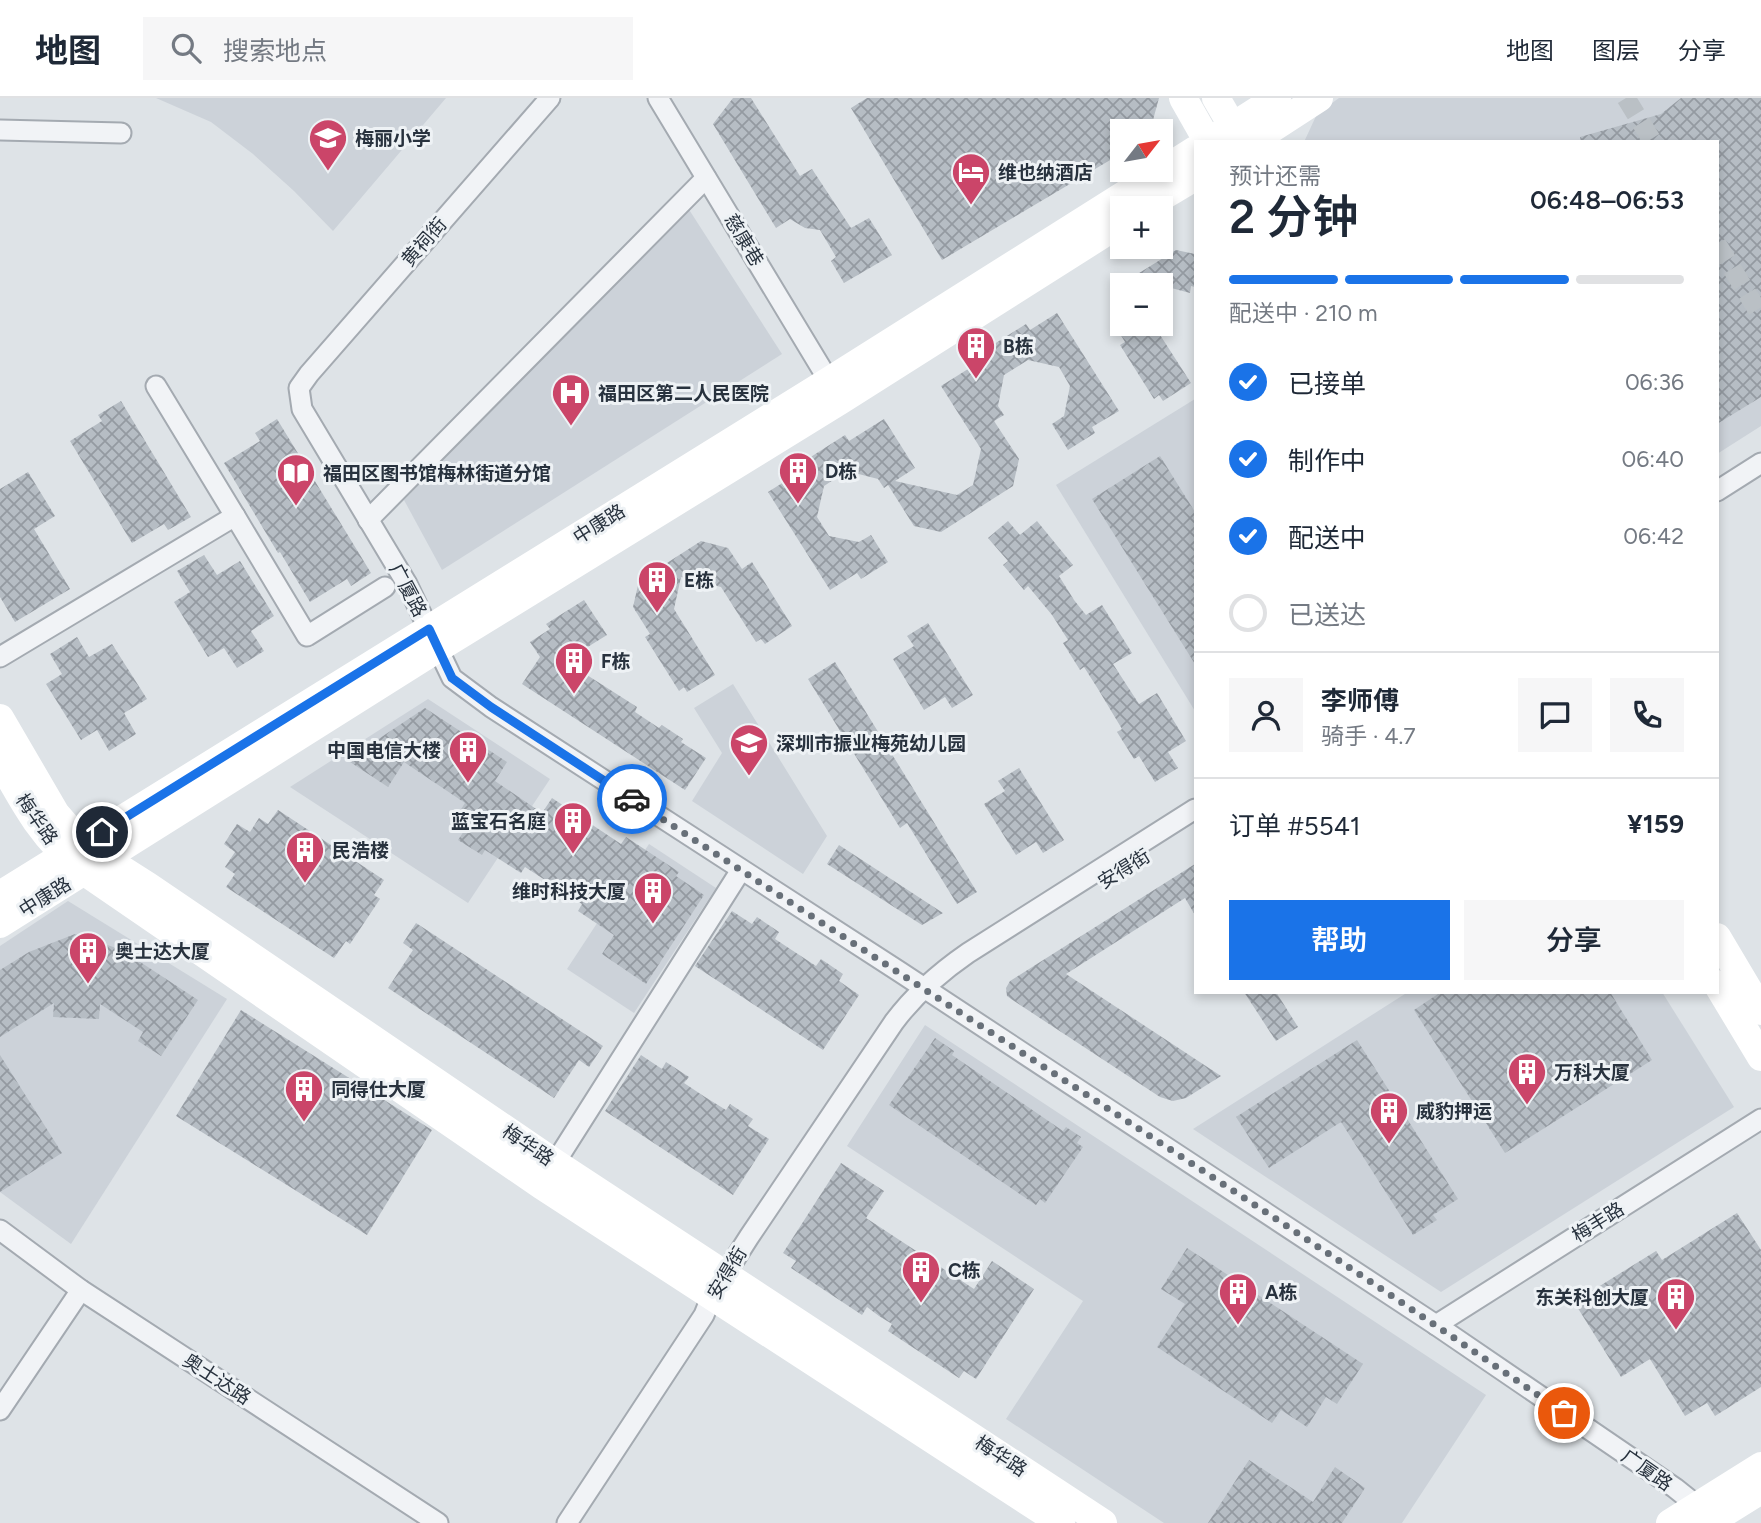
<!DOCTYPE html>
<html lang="zh">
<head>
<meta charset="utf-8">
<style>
	body { margin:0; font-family:Figtree,"Noto Sans SC",sans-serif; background:#f6f6f7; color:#1f2937; height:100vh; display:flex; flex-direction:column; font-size:26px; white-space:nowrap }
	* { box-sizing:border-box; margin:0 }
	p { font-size:23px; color:#747a83 }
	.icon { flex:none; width:38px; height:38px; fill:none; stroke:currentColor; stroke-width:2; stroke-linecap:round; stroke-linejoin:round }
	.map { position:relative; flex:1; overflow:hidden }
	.panel { position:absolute; left:1194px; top:42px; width:525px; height:854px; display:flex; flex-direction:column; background:#fff; border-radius:0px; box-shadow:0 4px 10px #0003 }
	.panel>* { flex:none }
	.needle { width:46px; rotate:59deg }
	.tools { position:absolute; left:1110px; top:21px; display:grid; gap:14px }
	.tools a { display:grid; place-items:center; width:63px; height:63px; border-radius:0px; background:#fff; box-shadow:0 4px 10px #0003; font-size:35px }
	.pin { position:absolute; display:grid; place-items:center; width:60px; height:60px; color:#fff; margin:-30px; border:4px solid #fff; border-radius:50%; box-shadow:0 2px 7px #0007 }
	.courier { position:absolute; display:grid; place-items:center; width:70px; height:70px; margin:-35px; border:5px solid #1a73e8; border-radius:50%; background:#fff; color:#222; box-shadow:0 2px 9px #0007 }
	.summary em { font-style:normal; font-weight:600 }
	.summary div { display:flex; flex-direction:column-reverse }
	.summary { display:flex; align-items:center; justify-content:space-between; height:119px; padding:0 35px }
	h1 { font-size:46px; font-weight:600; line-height:52px }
	.bar { display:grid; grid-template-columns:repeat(4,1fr); gap:10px 7px; align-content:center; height:84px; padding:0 35px }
	.bar i { height:9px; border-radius:5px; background:#e0e1e3 }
	.bar .selected { background:#1a73e8 }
	.bar p { grid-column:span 4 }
	.line { display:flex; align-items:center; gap:18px; padding:0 35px; border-top:2px solid #e0e1e3 }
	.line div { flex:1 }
	.round { display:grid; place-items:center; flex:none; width:74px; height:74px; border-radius:0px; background:#f6f6f7 }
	ol { padding:0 35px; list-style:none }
	li { display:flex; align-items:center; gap:21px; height:77px }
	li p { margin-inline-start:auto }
	li .icon { padding:7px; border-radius:50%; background:#1a73e8; color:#fff; stroke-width:4 }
	li:last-child { color:#747a83 }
	li i { width:38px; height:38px; border:4px solid #e0e1e3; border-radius:50% }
	.cta { display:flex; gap:14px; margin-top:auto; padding:14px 35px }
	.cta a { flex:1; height:80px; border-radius:0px; background:#1a73e8; color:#fff; font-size:28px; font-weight:600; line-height:80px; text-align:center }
	.cta a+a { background:#f6f6f7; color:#1f2937 }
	header { display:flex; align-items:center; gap:42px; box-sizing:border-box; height:98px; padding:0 35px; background:#fff; border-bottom:2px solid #e0e1e3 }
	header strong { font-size:33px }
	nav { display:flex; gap:38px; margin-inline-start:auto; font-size:24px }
	.search { width:490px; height:63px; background:#f6f6f7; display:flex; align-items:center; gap:18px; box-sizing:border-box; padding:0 24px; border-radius:0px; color:#747a83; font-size:26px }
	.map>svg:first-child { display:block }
	.built { fill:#ccd2d9 }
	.building { fill:url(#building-cross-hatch) }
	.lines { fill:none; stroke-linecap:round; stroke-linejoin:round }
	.minor-tunnel { stroke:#bac0c5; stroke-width:19; stroke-dasharray:19 10; stroke-linecap:butt }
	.minor-casing { stroke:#a4aab1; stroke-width:23 }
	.minor { stroke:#f1f3f6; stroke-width:19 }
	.secondary { stroke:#fff; stroke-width:28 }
	.done { stroke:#687079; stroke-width:7; stroke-dasharray:0 12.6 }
	.route { stroke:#1a73e8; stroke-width:9 }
	.labels { text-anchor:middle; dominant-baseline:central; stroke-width:6; stroke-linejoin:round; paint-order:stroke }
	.poi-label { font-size:19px; font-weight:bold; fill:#28323e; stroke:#eef2f5; text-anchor:start }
	.street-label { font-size:19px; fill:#28323e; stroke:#eef2f5 }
</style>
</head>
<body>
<header>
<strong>地图</strong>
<div class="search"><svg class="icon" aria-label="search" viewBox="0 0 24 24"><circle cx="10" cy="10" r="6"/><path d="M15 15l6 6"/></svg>搜索地点</div>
<nav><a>地图</a><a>图层</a><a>分享</a></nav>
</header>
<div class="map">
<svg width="1761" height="1425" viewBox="0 0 1761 1425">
	<defs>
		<pattern id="building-cross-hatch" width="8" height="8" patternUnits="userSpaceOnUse" patternTransform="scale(1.75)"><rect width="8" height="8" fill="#b6bdc4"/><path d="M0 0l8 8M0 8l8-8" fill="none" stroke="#949aa1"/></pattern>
	</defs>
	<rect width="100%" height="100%" fill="#dee3e7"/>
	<!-- built -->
	<g class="built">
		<path d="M156,0h290l-113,133 -39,-40 -41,-37 -42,-32z"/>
		<path d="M1339,0h422v328l-44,28v-312h-413l13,-28z"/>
		<path d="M688,110l94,146 -340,216 -38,-70z"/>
		<path d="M1195,301v312l-139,-226z"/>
		<path d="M733,586l94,152 -24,38 -111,-73 30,-48 -28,-45z"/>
		<path d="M428,601l122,80 -82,124 -178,-116z"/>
		<path d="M649,746l67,44 -82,125 -67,-44z"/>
		<path d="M68,803l159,98 -156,245 -71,-52v-246z"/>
		<path d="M1408,894h254l72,115 -293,185 -248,-163z"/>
		<path d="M925,927l561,370 -84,128h-238l-158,-104 77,-118 -236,-155z"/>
	</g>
	<!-- building -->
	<g class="building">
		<path d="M733,0h18l49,78 12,-7 39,59 18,-10 23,37 -48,28 -13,-22 5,-4 -16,-27 -15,-2 -15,-9 -14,9 -63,-104z"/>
		<path d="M867,0h292l-9,33h-28v22l-180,107 -91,-152z"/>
		<path d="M1681,0h80v299l-44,27v-282h-136l-1,-5 81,-23z"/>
		<path d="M1176,152l19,4v33l-4,-1 -1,7 -30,-8h-40z"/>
		<path d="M1057,215l62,98 -27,16 3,6 -27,17 -16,-26 12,-8 6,-30 -11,-19 -31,-7 -24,15 -6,31 6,9 -10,6 25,38 -6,27 -72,46 -27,-6 -26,-41 -4,3 -6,-9 -31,-8 -23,15 -7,31 12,19 30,6 12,-7 17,27 -27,17 -4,-6 -27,17 -62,-98 27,-17 -3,-6 53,-34 4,6 35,-22 31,49 -20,13 62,14 16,-10 8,-36 -40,-63 35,-22 -4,-6 54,-34 4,6z"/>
		<path d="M1114,226h39l38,59 -28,18 -4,-6 -5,4 -34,-54 5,-3z"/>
		<path d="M121,303l70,116 -23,13 -4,-6 -32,19 -62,-102 32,-20 -4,-6z"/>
		<path d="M277,321l94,154 -20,13 -4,-7 -37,23 -30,-50 -2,1 -54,-90 36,-22 -5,-8z"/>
		<path d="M1160,358l35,56v152l-103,-165z"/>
		<path d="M28,374l27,44 -21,13 36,60 -55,33 -15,-25v-108z"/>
		<path d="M1008,423l12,14 17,-14 36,44 -14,11 15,24 12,15 16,-10 30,48 -19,11 26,40 18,-11 29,48 -18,11 10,16 -23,14 -16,-26 -5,3 -17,-27 5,-3 -24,-40 -14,-22 -4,3 -17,-27 5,-3 -16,-25 -24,-29 -4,4 -21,-25 5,-4 -20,-23z"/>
		<path d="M701,443l27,7 14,21 10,-7 40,64 -27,18 -4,-5 -5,3 -35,-55 -40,-10 -7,32 41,66 -28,17 -3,-5 -5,4 -34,-54 5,-3 -17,-27 6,-26z"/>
		<path d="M204,457l13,20 23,-14 34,55 -23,15 13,20 -27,17 -13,-20 -16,9 -34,-55 16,-10 -13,-21z"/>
		<path d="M584,502l23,35 -42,26 72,46 -2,5 24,16 3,-3 21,14 -2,3 25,16 -21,32 -163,-106 18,-27 -10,-15 20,-13 -4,-5z"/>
		<path d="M928,525l45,72 -21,13 -7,-11 -21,13 -31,-51 21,-13 -7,-10z"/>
		<path d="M77,539l12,20 23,-13 35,55 -23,14 12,21 -27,17 -12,-21 -16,10 -35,-56 16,-10 -12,-20z"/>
		<path d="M835,564l142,230 -20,12 -50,-81 -7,5 -92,-149z"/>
		<path d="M425,610l82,54 -12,19 47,32 10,-15 69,46 5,-7 53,35 -3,4 28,19 -58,89 -44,-30 12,-19 -36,-24 4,-7 -57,-37 -4,6 -36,-23 -3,5 -24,-15 8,-12 -12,-8 11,-17 -61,-41 -16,25 -41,-27z"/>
		<path d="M1019,670l45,72 -21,13 -7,-11 -20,13 -32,-51 21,-13 -7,-10z"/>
		<path d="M278,712l106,70 -10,15 6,4 -30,45 -4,-3 -12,17 -108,-71 9,-13 -10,-7 10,-15 -11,-8 13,-20 13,8 9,-14 9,6z"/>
		<path d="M839,747l104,68 -21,12 -95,-61z"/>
		<path d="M1195,766v51l-10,-17 -119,76 155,102 -35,22 -13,3 -13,-4 -149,-98 -4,-3 -1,-8 4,-7z"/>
		<path d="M732,813l20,13 5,-7 22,15 -4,7 41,27 5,-7 22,15 -4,7 20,14 -36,55 -128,-84z"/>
		<path d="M416,825l187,123 -14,21 -10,-7 -25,38 -166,-110 25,-38 -10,-7z"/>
		<path d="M75,836l47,16 76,50 -37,56 -23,-15 5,-9 -43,-28 -1,15 -46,-2 1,-14 -54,34v-67l29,-18z"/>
		<path d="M1244,894h32l22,35 -22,14z"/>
		<path d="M1441,894h169l42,68 -147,93 -91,-143z"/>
		<path d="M241,912l191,120 -65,105 -191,-119z"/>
		<path d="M935,940l19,13 -2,4 111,76 3,-4 15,10 -4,6 6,4 -38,56 -5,-4 -4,6 -147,-100z"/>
		<path d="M1357,942l101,159 -25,16 4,5 -24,15 -72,-113 -72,46 -33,-51z"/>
		<path d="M0,957l62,98 -62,39z"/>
		<path d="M641,957l21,14 4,-7 23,15 -5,6 21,14 21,13 4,-6 23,15 -5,7 21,13 -36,56 -128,-84z"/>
		<path d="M841,1065l43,28 -18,27 108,71 18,-28 42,28 -58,90 -12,-8 -5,7 -71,-47 4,-7 -13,-8 -12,-9 -5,8 -71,-47 5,-7 -13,-8z"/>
		<path d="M1737,1115l24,37v137l-46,29 -8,-13 -22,13 -35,-57 -29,18 -47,-75 82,-51 6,9z"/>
		<path d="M1187,1150l176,116 -26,40 -11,-7 -19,30 -26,-17 -9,13 -115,-76 28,-43 -24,-15z"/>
		<path d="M1249,1362l64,42 22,-35 30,21 -23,35h-134z"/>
	</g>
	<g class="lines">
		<!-- minor-tunnel -->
		<g class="minor-tunnel">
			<path d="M1626,0l27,44"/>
			<path d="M1717,146l44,72"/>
		</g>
		<!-- minor casing -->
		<g class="minor-casing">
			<g id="minor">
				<path d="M550,0l-241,276 -10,14 3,21 105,175 45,94 39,29 409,265 536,353 239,163 30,24"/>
				<path d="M658,0l171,283"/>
				<path d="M0,32l121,3"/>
				<path d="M156,288l79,130"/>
				<path d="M1717,393l44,-28"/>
				<path d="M368,422l338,-342"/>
				<path d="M0,559l235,-141 72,120 78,-49"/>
				<path d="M548,1076l193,-304"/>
				<path d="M0,1132l81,60 357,233"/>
				<path d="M1436,1227l325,-206"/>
				<path d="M0,1312l81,-120"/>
				<path d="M567,1425l137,-208 8,-20 37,-58 145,-215c21,-28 45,-49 74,-69l227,-144"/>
			</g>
		</g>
		<!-- minor -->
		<use href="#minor" class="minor"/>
		<!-- secondary -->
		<g class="secondary">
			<path d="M1183,0l25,44 69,-44"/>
			<path d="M1216,0l25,43"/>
			<path d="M1251,44l68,-44"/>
			<path d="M1143,110l52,-31"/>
			<path d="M0,620l56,96 26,30 66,42 407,277 548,360"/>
			<path d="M0,662c24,44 44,81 85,112l456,313 520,338"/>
			<path d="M0,797l829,-514 366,-231"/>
			<path d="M0,826l437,-275 404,-249 281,-178"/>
			<path d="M1717,839l44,74"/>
			<path d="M1717,886l44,73"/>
			<path d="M1670,1425l91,-57"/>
			<path d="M1708,1425l53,-33"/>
		</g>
	</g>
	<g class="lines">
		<!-- done -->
		<path class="done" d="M632,701c311,204 626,403 932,614"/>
		<!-- route -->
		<path class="route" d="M102,734l327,-203 23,49 39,29 141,92"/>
	</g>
	<!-- icons -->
	<defs>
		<g id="school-pin" transform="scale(2.0125)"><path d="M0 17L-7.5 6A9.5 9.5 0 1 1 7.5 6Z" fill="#cb4569" stroke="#eef2f5"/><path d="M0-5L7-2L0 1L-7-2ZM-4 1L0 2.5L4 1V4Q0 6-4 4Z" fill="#fff"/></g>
		<g id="hotel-pin" transform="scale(2.0125)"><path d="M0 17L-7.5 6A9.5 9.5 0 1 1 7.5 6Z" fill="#cb4569" stroke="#eef2f5"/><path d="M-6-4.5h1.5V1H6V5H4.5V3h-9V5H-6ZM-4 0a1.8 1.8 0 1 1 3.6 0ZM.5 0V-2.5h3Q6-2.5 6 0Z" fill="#fff"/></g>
		<g id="building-pin" transform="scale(2.0125)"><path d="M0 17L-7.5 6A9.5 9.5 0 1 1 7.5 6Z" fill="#cb4569" stroke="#eef2f5"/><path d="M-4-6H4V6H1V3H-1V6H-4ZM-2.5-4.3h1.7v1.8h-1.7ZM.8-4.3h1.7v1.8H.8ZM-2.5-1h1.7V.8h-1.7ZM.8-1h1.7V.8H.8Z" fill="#fff"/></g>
		<g id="hospital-pin" transform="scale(2.0125)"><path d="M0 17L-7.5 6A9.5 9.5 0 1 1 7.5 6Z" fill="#cb4569" stroke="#eef2f5"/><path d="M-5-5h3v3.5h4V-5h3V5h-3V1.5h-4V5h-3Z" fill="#fff"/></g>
		<g id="library-pin" transform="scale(2.0125)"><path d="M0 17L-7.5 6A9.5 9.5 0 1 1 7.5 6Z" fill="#cb4569" stroke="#eef2f5"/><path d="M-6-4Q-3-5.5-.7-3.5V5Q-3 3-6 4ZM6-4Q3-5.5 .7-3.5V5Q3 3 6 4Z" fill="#fff"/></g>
	</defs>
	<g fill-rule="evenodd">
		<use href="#school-pin" x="328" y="40"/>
		<use href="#hotel-pin" x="971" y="74"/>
		<use href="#building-pin" x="976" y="248"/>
		<use href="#hospital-pin" x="571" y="295"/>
		<use href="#building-pin" x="798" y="373"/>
		<use href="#library-pin" x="296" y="375"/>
		<use href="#building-pin" x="657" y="482"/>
		<use href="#building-pin" x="574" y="563"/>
		<use href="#school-pin" x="749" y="645"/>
		<use href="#building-pin" x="468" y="652"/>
		<use href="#building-pin" x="573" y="723"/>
		<use href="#building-pin" x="305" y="752"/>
		<use href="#building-pin" x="653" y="793"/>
		<use href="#building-pin" x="88" y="853"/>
		<use href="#building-pin" x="1527" y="974"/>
		<use href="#building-pin" x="304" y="991"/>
		<use href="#building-pin" x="1389" y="1013"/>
		<use href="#building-pin" x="921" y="1172"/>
		<use href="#building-pin" x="1238" y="1194"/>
		<use href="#building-pin" x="1676" y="1199"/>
	</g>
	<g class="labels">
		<!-- poi labels -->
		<g class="poi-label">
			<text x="355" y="40">梅丽小学</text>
			<text x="998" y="74">维也纳酒店</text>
			<text x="1003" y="248">B栋</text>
			<text x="598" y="295">福田区第二人民医院</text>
			<text x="825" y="373">D栋</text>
			<text x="323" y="375">福田区图书馆梅林街道分馆</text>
			<text x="684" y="482">E栋</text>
			<text x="601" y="563">F栋</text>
			<text x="776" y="645">深圳市振业梅苑幼儿园</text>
			<text x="441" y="652" text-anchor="end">中国电信大楼</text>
			<text x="546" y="723" text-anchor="end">蓝宝石名庭</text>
			<text x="332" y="752">民浩楼</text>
			<text x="626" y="793" text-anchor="end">维时科技大厦</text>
			<text x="115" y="853">奥士达大厦</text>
			<text x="1554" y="974">万科大厦</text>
			<text x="331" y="991">同得仕大厦</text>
			<text x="1416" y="1013">威豹押运</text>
			<text x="948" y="1172">C栋</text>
			<text x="1265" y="1194">A栋</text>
			<text x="1649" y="1199" text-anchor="end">东关科创大厦</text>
		</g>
		<!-- street labels -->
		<g class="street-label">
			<text transform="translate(744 142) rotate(59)">慈康巷</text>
			<text transform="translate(424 144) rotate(-49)">黄祠街</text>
			<text transform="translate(599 426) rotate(-32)">中康路</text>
			<text transform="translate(408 492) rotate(62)">广厦路</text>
			<text transform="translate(37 721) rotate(55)">梅华路</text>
			<text transform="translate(1124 771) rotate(-32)">安得街</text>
			<text transform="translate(45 799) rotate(-32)">中康路</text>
			<text transform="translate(528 1047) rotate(34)">梅华路</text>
			<text transform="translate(1598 1124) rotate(-32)">梅丰路</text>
			<text transform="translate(727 1175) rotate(-59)">安得街</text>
			<text transform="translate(217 1281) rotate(33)">奥士达路</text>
			<text transform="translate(1001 1358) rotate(33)">梅华路</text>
			<text transform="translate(1647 1372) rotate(35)">广厦路</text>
		</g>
	</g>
</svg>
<div class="tools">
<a><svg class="needle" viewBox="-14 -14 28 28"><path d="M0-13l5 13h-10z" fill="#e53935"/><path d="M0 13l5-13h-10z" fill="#747a83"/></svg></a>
<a>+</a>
<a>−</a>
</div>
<div class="pin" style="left:1564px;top:1315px;background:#ea580c"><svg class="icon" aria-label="bag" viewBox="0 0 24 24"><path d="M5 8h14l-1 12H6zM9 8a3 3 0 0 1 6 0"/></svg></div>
<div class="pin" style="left:102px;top:734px;background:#1f2937"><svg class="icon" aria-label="home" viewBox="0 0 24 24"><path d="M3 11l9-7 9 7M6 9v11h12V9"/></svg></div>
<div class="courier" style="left:632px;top:701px"><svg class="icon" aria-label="car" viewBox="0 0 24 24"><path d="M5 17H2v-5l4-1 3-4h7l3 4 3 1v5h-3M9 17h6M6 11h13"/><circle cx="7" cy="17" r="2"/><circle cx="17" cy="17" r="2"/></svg></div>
<section class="panel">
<div class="summary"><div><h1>2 分钟</h1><p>预计还需</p></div><em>06:48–06:53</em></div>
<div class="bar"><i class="selected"></i><i class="selected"></i><i class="selected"></i><i></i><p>配送中 · 210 m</p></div>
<ol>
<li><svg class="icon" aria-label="check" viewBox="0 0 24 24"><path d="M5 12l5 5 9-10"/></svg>已接单<p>06:36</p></li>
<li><svg class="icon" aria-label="check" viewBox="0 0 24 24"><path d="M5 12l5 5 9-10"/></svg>制作中<p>06:40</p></li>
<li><svg class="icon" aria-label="check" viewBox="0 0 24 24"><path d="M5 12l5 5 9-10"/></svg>配送中<p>06:42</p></li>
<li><i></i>已送达</li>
</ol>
<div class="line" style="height:126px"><a class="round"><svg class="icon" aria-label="person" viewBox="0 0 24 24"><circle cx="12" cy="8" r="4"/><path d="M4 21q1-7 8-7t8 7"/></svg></a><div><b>李师傅</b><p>骑手 · 4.7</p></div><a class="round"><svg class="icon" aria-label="chat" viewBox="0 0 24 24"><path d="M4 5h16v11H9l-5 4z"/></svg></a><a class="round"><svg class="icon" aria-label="phone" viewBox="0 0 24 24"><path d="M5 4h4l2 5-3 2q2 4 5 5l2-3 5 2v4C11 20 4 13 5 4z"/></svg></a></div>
<div class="line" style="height:91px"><div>订单 #5541</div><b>¥159</b></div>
<div class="cta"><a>帮助</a><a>分享</a></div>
</section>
</div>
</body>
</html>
